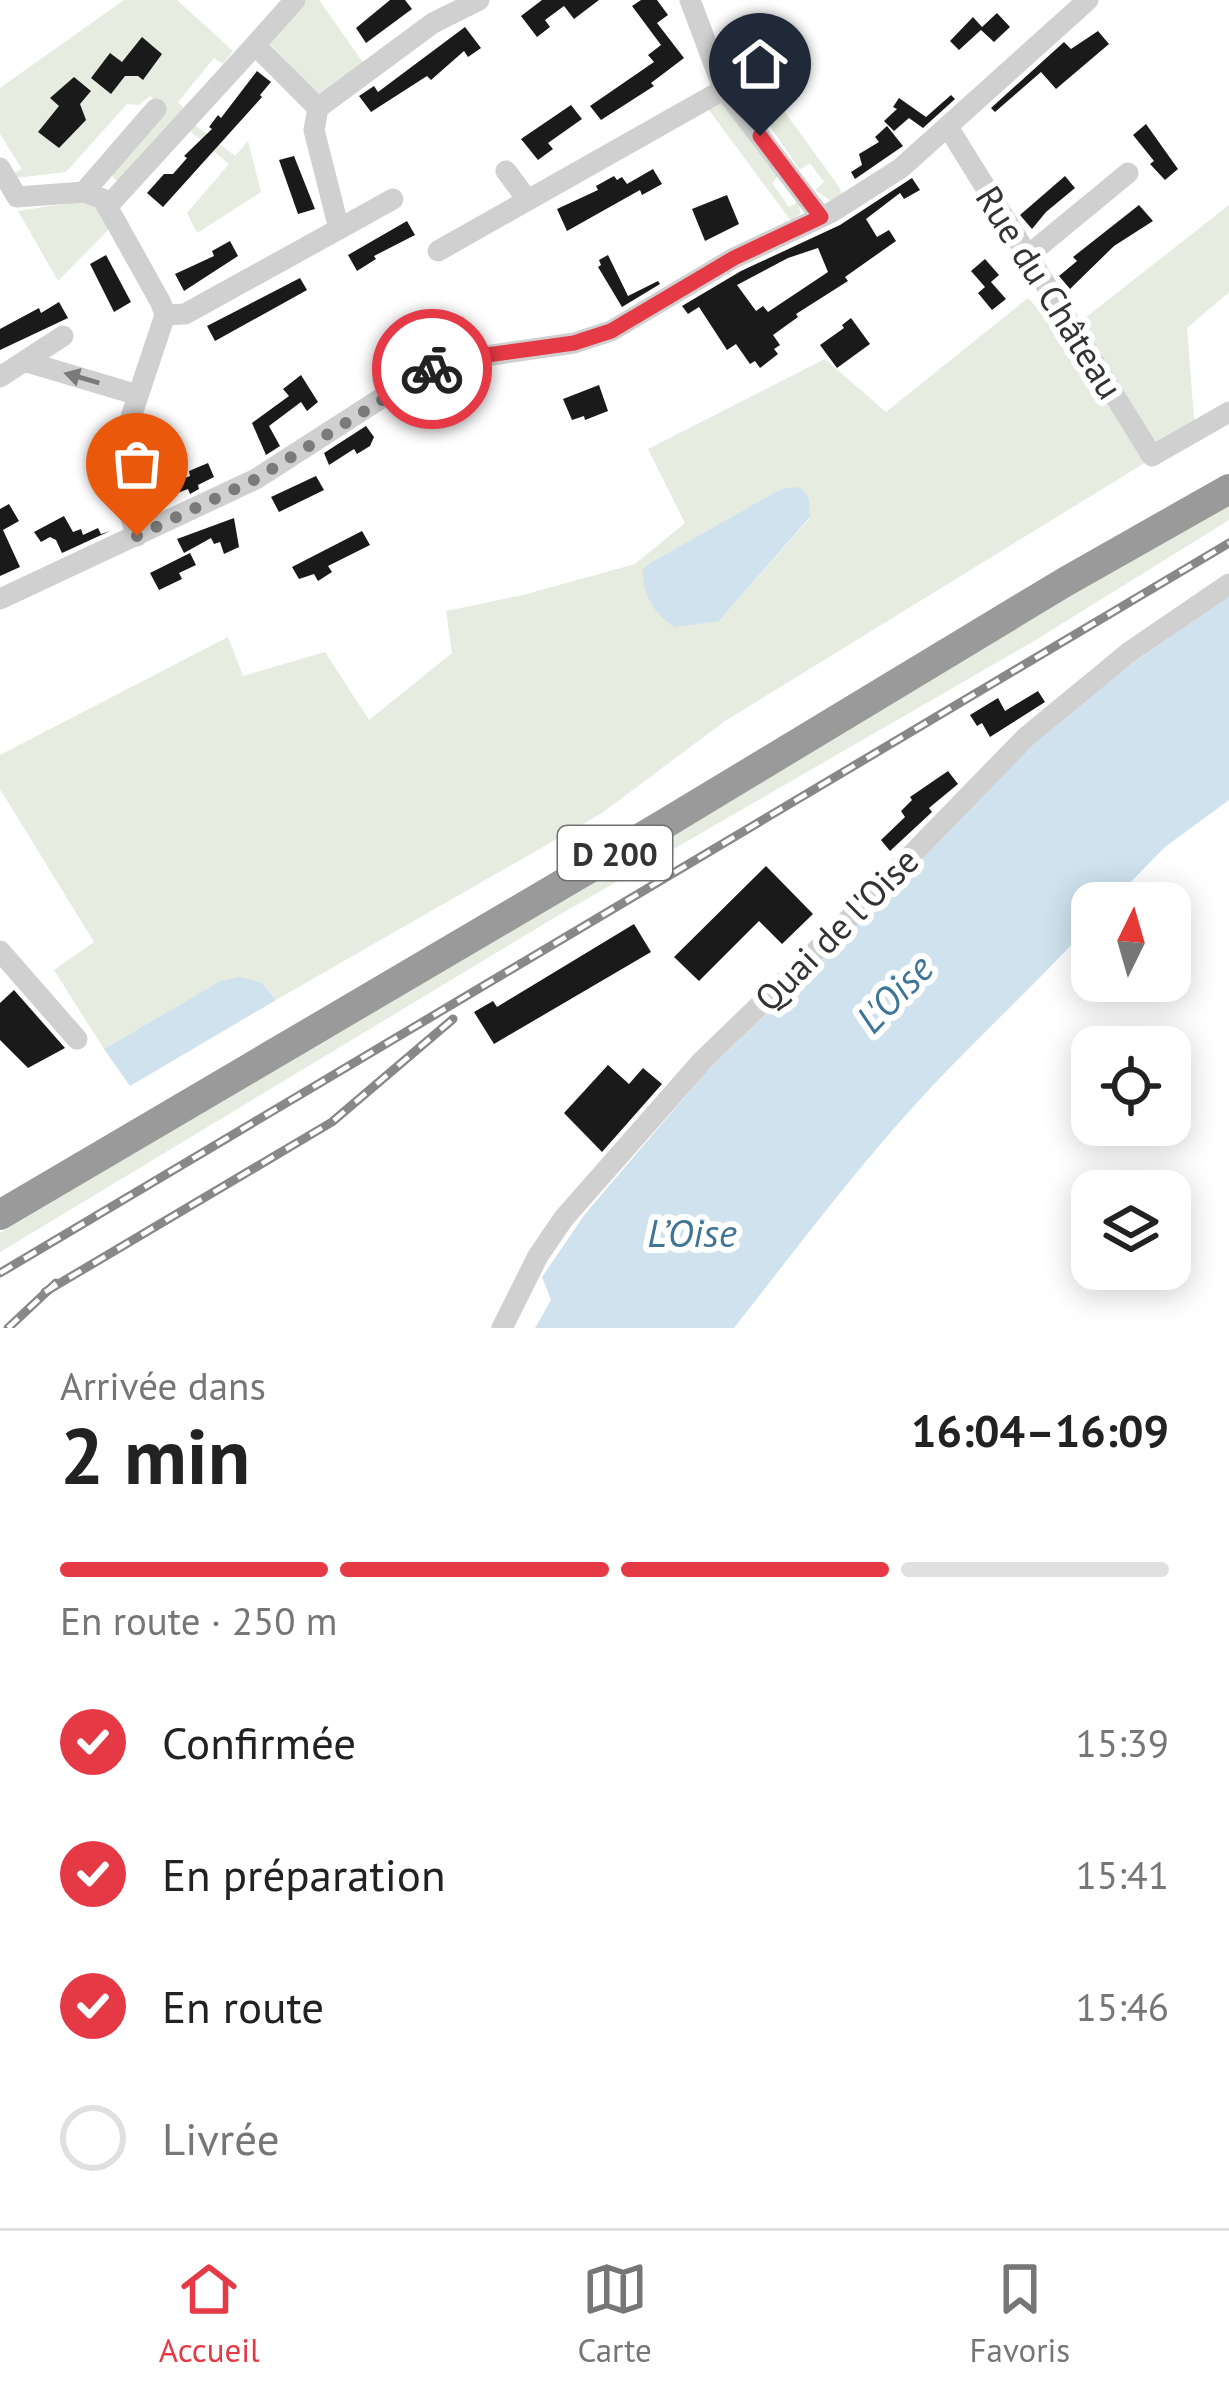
<!DOCTYPE html>
<html lang="fr">
<head>
<meta charset="utf-8">
<style>
	body { margin:0; font-family:"PT Sans",sans-serif; background:#f6f6f6; color:#222; height:100vh; display:flex; flex-direction:column; font-size:45px; white-space:nowrap }
	* { box-sizing:border-box; margin:0 }
	p { font-size:39px; color:#767676 }
	.icon { flex:none; width:66px; height:66px; fill:none; stroke:currentColor; stroke-width:2; stroke-linecap:round; stroke-linejoin:round }
	.map { position:relative; height:1328px; overflow:hidden }
	.panel { display:flex; flex-direction:column; background:#fff; flex:1 }
	.panel>* { flex:none }
	.needle { width:78px; rotate:5deg }
	.fabs { position:absolute; left:1071px; top:882px; display:grid; gap:24px }
	.fabs a { display:grid; place-items:center; width:120px; height:120px; border-radius:24px; background:#fff; box-shadow:0 6px 30px #0003; font-size:60px }
	.pin { position:absolute; display:grid; place-items:center; width:102px; height:102px; color:#fff; margin:-123px -51px; border-radius:50% 50% 50% 0; rotate:-45deg; box-shadow:0 0 12px #0007 }
	.pin .icon { rotate:45deg }
	.courier { position:absolute; display:grid; place-items:center; width:120px; height:120px; margin:-60px; border:9px solid #e63946; border-radius:50%; background:#fff; color:#222; box-shadow:0 3px 15px #0007 }
	.overview em { font-style:normal; font-weight:800 }
	.overview div { display:flex; flex-direction:column-reverse }
	.overview { display:flex; align-items:center; justify-content:space-between; height:204px; padding:0 60px }
	h1 { font-size:78px; font-weight:800; line-height:90px }
	.bar { display:grid; grid-template-columns:repeat(4,1fr); gap:18px 12px; align-content:center; height:144px; padding:0 60px }
	.bar i { height:15px; border-radius:9px; background:#e0e0e0 }
	.bar .active { background:#e63946 }
	.bar p { grid-column:span 4 }
	ol { padding:0 60px; list-style:none }
	li { display:flex; align-items:center; gap:36px; height:132px }
	li p { margin-inline-start:auto }
	li .icon { padding:12px; border-radius:50%; background:#e63946; color:#fff; stroke-width:4 }
	li:last-child { color:#767676 }
	li i { width:66px; height:66px; border:6px solid #e0e0e0; border-radius:50% }
	.tabs { display:flex; justify-content:space-around; align-items:center; height:168px; border-top:3px solid #e0e0e0; background:#fff; font-size:33px; color:#767676 }
	.tabs a { display:grid; justify-items:center; gap:6px }
	.tabs .active { color:#e63946 }
	.map>svg:first-child { display:block }
	.green { fill:#e6ecdf; fill-rule:evenodd }
	.water { fill:#cfe2ee }
	.building { fill:#1a1a1a; fill-rule:evenodd }
	.lines { fill:none; stroke-linecap:round; stroke-linejoin:round }
	.minor { stroke:#d0d0d0; stroke-width:21 }
	.highway { stroke:#9a9a9a; stroke-width:30 }
	.rail-casing { stroke:#888; stroke-width:9 }
	.rail { stroke:#fff; stroke-width:4.5; stroke-dasharray:14; stroke-linecap:butt }
	.oneway { fill:#7a7a7a }
	.done { stroke:#7a7a7a; stroke-width:12; stroke-dasharray:0 21.6 }
	.route { stroke:#e63946; stroke-width:15 }
	.labels { text-anchor:middle; dominant-baseline:central; stroke-width:12; stroke-linejoin:round; paint-order:stroke }
	.shield { fill:#fff; stroke:#707070; stroke-width:3 }
	.shield-label { font-size:33px; font-weight:bold; fill:#333 }
	.street-label { font-size:36px; fill:#333; stroke:#fff }
	.water-label { font-size:39px; font-style:italic; fill:#3f7597; stroke:#fff }
</style>
</head>
<body>
<div class="map">
<svg width="1229" height="1328" viewBox="0 0 1229 1328">
	<rect width="100%" height="100%" fill="#fff"/>
	<!-- green -->
	<g class="green">
		<path d="M124,0h53l56,51 -10,13 -9,-6 -36,44 6,6 -65,75 -7,-7 54,-65 -16,-15 -11,9 -12,-1 -61,68 -51,6 -3,-4 10,-5 -22,-35v-46z"/>
		<path d="M301,0h18l45,64 -46,31 -50,-53z"/>
		<path d="M771,93l66,91 5,9 -11,8 -16,-11 9,-8 -14,-19 -10,7 -44,-64z"/>
		<path d="M721,100l59,74 -8,9 17,24 10,-6 1,13 -9,7 -85,-115z"/>
		<path d="M195,125l40,31 13,-15 13,51 -64,41 -10,-20 42,-49 -39,-33z"/>
		<path d="M82,201l15,6 12,22 -51,52 -40,-70z"/>
		<path d="M1229,205v87l-42,36 8,104 -470,289 -123,92 -326,187 -14,-17 -42,-2 -116,68 -50,-79 40,-28 -94,-153v-34l228,-118 15,39 82,-24 44,68 83,-67 -6,-42 77,-16 112,-31 50,-41 -37,-74 177,-90 61,53 142,-114 34,38zM781,489l29,29 -91,103 -71,-57z"/>
		<path d="M1229,502v18l-195,121 -480,277 -554,334v-19z"/>
	</g>
	<!-- water -->
	<g class="water">
		<path d="M800,487l9,12 1,18 -91,104 -44,6c-21,-13 -33,-33 -32,-58l5,-5 133,-75z"/>
		<path d="M1229,596v204l-64,47 -55,56h-18v20c-58,63 -122,121 -179,184 -64,71 -120,146 -179,221h-199l16,-28 -9,-23 43,-63 121,-142 145,-140 173,-181 74,-64z"/>
		<path d="M240,977l22,6 14,17 -146,86 -26,-37 116,-68z"/>
	</g>
	<!-- building -->
	<g class="building">
		<path d="M390,0h15l7,9 -46,34 -10,-15z"/>
		<path d="M542,0h57l-25,19 -10,-13 -19,14 5,7 -13,10 -16,-21z"/>
		<path d="M641,0h16l11,15 -11,8 27,35 -33,25 3,3 -53,34 -11,-14 64,-44 -6,-7 13,-10 -29,-39z"/>
		<path d="M997,13l13,14 -16,15 -13,-12 -22,20 -9,-9 23,-24 9,10z"/>
		<path d="M465,27l16,21 -13,9 -4,-6 -33,29 -4,-4 -56,36 -12,-16 15,-10 4,6z"/>
		<path d="M1098,31l11,13 -53,45 -15,-17 -46,40 -4,-4 73,-66 7,7z"/>
		<path d="M142,37l20,17 -19,26 -5,-4h-13l-14,18 -20,-16 19,-25 12,9z"/>
		<path d="M257,71l14,11 -11,13 2,2 -99,110 -16,-14 17,-19h9l14,-16 -3,-2 28,-27 -3,-2 9,-12 3,3z"/>
		<path d="M74,77l17,14 -11,13 6,16 -27,28 -21,-16 21,-26 -9,-8z"/>
		<path d="M951,95l4,4 -32,29 -14,-10 -15,13 -10,-10 13,-12 -4,-2 6,-9 27,19z"/>
		<path d="M571,105l11,14 -34,24 5,6 -15,11 -17,-21z"/>
		<path d="M1146,124l32,45 -13,11 -15,-16 4,-3 -21,-26z"/>
		<path d="M887,126l16,20 -48,33 -4,-7 11,-7 -3,-11 20,-12 -4,-5z"/>
		<path d="M294,156l21,53 -17,5 -19,-54z"/>
		<path d="M653,169l9,15 -20,11 -2,-5 -73,41 -10,-22 41,-19 -2,-4 18,-10 3,4 5,-3 5,7z"/>
		<path d="M1065,176l10,12 -29,24 -14,17 -12,-14z"/>
		<path d="M912,178l8,12 -16,9 -4,-6 -34,26 11,18 12,-7 7,11 -51,36 3,4 -52,33 2,3 -25,18 7,10 -6,4 4,5 -18,14 -5,-7 -5,3 -14,-20 -9,6 -28,-43 -11,7 -6,-8 59,-35 99,-46zM818,248l10,24 -60,40 -5,-6 -7,5 -19,-26 51,-27z"/>
		<path d="M727,195l12,29 -34,17 -13,-32z"/>
		<path d="M1139,205l14,16 -39,25 -44,43 -11,-13 18,-15 -4,-4z"/>
		<path d="M407,221l8,14 -41,21 2,3 -19,12 -9,-16z"/>
		<path d="M230,241l8,15 -54,35 -9,-17 39,-18 -2,-5z"/>
		<path d="M106,255l25,47 -17,10 -24,-48z"/>
		<path d="M608,255l20,41 30,-15 2,3 -38,23 -24,-40 3,-2 -2,-5z"/>
		<path d="M985,259l14,16 -8,7 15,17 -14,11 -14,-17 7,-6 -14,-16z"/>
		<path d="M300,278l7,12 -92,51 -8,-15z"/>
		<path d="M59,302l9,16 -68,32v-21l39,-21 2,5z"/>
		<path d="M851,318l19,26 -33,24 -17,-23 24,-17 -2,-3z"/>
		<path d="M301,375l17,27 -11,9 -6,-9 -32,24 11,20 -14,9 -14,-32 37,-27 -6,-7z"/>
		<path d="M599,385l9,26 -23,9 -1,-4 -12,4 -9,-21z"/>
		<path d="M366,426l8,11 -4,9 -13,8 -3,-5 -25,16 -5,-12z"/>
		<path d="M208,463l6,14 -16,8 1,4 -9,5 -2,-5 -45,17 -4,-10 51,-20 -1,-5z"/>
		<path d="M316,476l8,14 -45,22 -8,-15z"/>
		<path d="M9,504l10,17 -16,9 17,37 -20,9v-67z"/>
		<path d="M64,516l9,16 8,-3 2,6 15,-7 3,6 9,-3 -48,22 -6,-13 -6,-3 -9,5 -7,-10z"/>
		<path d="M234,518l5,29 -15,7 -4,-12 -6,2 -3,-6 -27,15 -7,-14z"/>
		<path d="M362,531l8,14 -42,21 4,6 -14,9 -4,-7 -15,5 -7,-12z"/>
		<path d="M190,553l6,12 -17,8 3,6 -23,11 -9,-17z"/>
		<path d="M1038,691l7,11 -55,35 -8,-14 -5,3 -7,-11 28,-17 7,13z"/>
		<path d="M948,771l10,13 -29,24 3,4 -42,39 -9,-11 24,-23 -4,-6 11,-11 -2,-3z"/>
		<path d="M766,866l47,48 -31,30 -23,-23 -60,60 -25,-24z"/>
		<path d="M634,924l17,28 -157,92 -20,-32 19,-11 4,6z"/>
		<path d="M14,990l51,58 -37,20 -28,-28v-37z"/>
		<path d="M608,1065l21,19 14,-16 19,16 -60,68 -38,-39z"/>
	</g>
	<g class="lines">
		<!-- minor -->
		<g class="minor">
			<path d="M690,0l33,88 98,129"/>
			<path d="M318,108l115,-85 46,-23"/>
			<path d="M948,127l204,329 77,-44"/>
			<path d="M0,168l17,29 67,-5 19,7 58,104 4,12 -51,153 23,68"/>
			<path d="M506,171l20,27"/>
			<path d="M84,192l72,-83"/>
			<path d="M107,207l148,-162"/>
			<path d="M339,229l54,-30"/>
			<path d="M438,251l306,-173 24,-23"/>
			<path d="M1026,257l102,-84"/>
			<path d="M165,315l20,-1 154,-85 -25,-99 4,-22 -63,-63 40,-45"/>
			<path d="M27,362l111,33"/>
			<path d="M0,377l63,-41"/>
			<path d="M0,599l256,-120 152,-98 57,-22 109,-16 37,-12 123,-73 98,-46 69,-44 187,-168"/>
			<path d="M0,951l77,88"/>
			<path d="M502,1328l36,-72 26,-38 138,-157 142,-137 182,-187 102,-84 101,-69"/>
		</g>
		<!-- highway -->
		<path class="highway" d="M0,1215l661,-389 404,-244 164,-93"/>
		<!-- rail casing -->
		<g class="rail-casing">
			<g id="rail">
				<path d="M0,1273l1229,-730"/>
				<path d="M45,1292l287,-170 121,-103"/>
				<path d="M8,1328l48,-45"/>
			</g>
		</g>
		<!-- rail -->
		<use href="#rail" class="rail"/>
	</g>
	<!-- one-way arrows -->
	<defs><path id="oneway-solid" d="M-6-.8H1V-3.2L6.5 0L1 3.2V.8H-6Z" transform="scale(3)"/></defs>
	<use class="oneway" href="#oneway-solid" transform="translate(82 378) rotate(-164)"/>
	<g class="lines">
		<!-- done -->
		<path class="done" d="M137,536l119,-57 176,-110"/>
		<!-- route -->
		<path class="route" d="M432,369l33,-11 109,-15 37,-12 123,-73 87,-41 -61,-81"/>
	</g>
	<g class="labels">
		<!-- shield labels -->
		<rect class="shield" x="558" y="826" width="114" height="54" rx="9"/>
		<g class="shield-label">
			<text x="615" y="853">D 200</text>
		</g>
		<!-- street labels -->
		<g class="street-label">
			<text transform="translate(1050 292) rotate(58)">Rue du Château</text>
			<text transform="translate(836 929) rotate(-45)">Quai de l'Oise</text>
		</g>
		<!-- water labels -->
		<g class="water-label">
			<text transform="translate(894 993) rotate(-46)">L'Oise</text>
			<text x="692" y="1232">L’Oise</text>
		</g>
	</g>
</svg>
<div class="fabs">
<a><svg class="needle" viewBox="-14 -14 28 28"><path d="M0-13l5 13h-10z" fill="#e53935"/><path d="M0 13l5-13h-10z" fill="#767676"/></svg></a>
<a><svg class="icon" aria-label="locate" viewBox="0 0 24 24"><circle cx="12" cy="12" r="6"/><path d="M12 2v4M12 18v4M2 12h4M18 12h4"/></svg></a>
<a><svg class="icon" aria-label="layers" viewBox="0 0 24 24"><path d="M12 4l9 5-9 5-9-5zM3 14l9 5 9-5"/></svg></a>
</div>
<div class="pin" style="left:137px;top:536px;background:#ea580c"><svg class="icon" aria-label="bag" viewBox="0 0 24 24"><path d="M5 8h14l-1 12H6zM9 8a3 3 0 0 1 6 0"/></svg></div>
<div class="pin" style="left:760px;top:136px;background:#1f2937"><svg class="icon" aria-label="home" viewBox="0 0 24 24"><path d="M3 11l9-7 9 7M6 9v11h12V9"/></svg></div>
<div class="courier" style="left:432px;top:369px"><svg class="icon" aria-label="bike" viewBox="0 0 24 24"><circle cx="6" cy="16" r="4"/><circle cx="18" cy="16" r="4"/><path d="M6 16l4-8h5l3 8M10 8l3 8H6M13 5h3"/></svg></div>
</div>
<section class="panel">
<div class="overview"><div><h1>2 min</h1><p>Arrivée dans</p></div><em>16:04–16:09</em></div>
<div class="bar"><i class="active"></i><i class="active"></i><i class="active"></i><i></i><p>En route · 250 m</p></div>
<ol>
<li><svg class="icon" aria-label="check" viewBox="0 0 24 24"><path d="M5 12l5 5 9-10"/></svg>Confirmée<p>15:39</p></li>
<li><svg class="icon" aria-label="check" viewBox="0 0 24 24"><path d="M5 12l5 5 9-10"/></svg>En préparation<p>15:41</p></li>
<li><svg class="icon" aria-label="check" viewBox="0 0 24 24"><path d="M5 12l5 5 9-10"/></svg>En route<p>15:46</p></li>
<li><i></i>Livrée</li>
</ol>
</section>
<nav class="tabs">
<a class="active"><svg class="icon" aria-label="home" viewBox="0 0 24 24"><path d="M3 11l9-7 9 7M6 9v11h12V9"/></svg>Accueil</a>
<a><svg class="icon" aria-label="map" viewBox="0 0 24 24"><path d="M3 6l6-2 6 2 6-2v14l-6 2-6-2-6 2zM9 4v14M15 6v14"/></svg>Carte</a>
<a><svg class="icon" aria-label="saved" viewBox="0 0 24 24"><path d="M7 4h10v16l-5-4-5 4z"/></svg>Favoris</a>
</nav>
</body>
</html>
